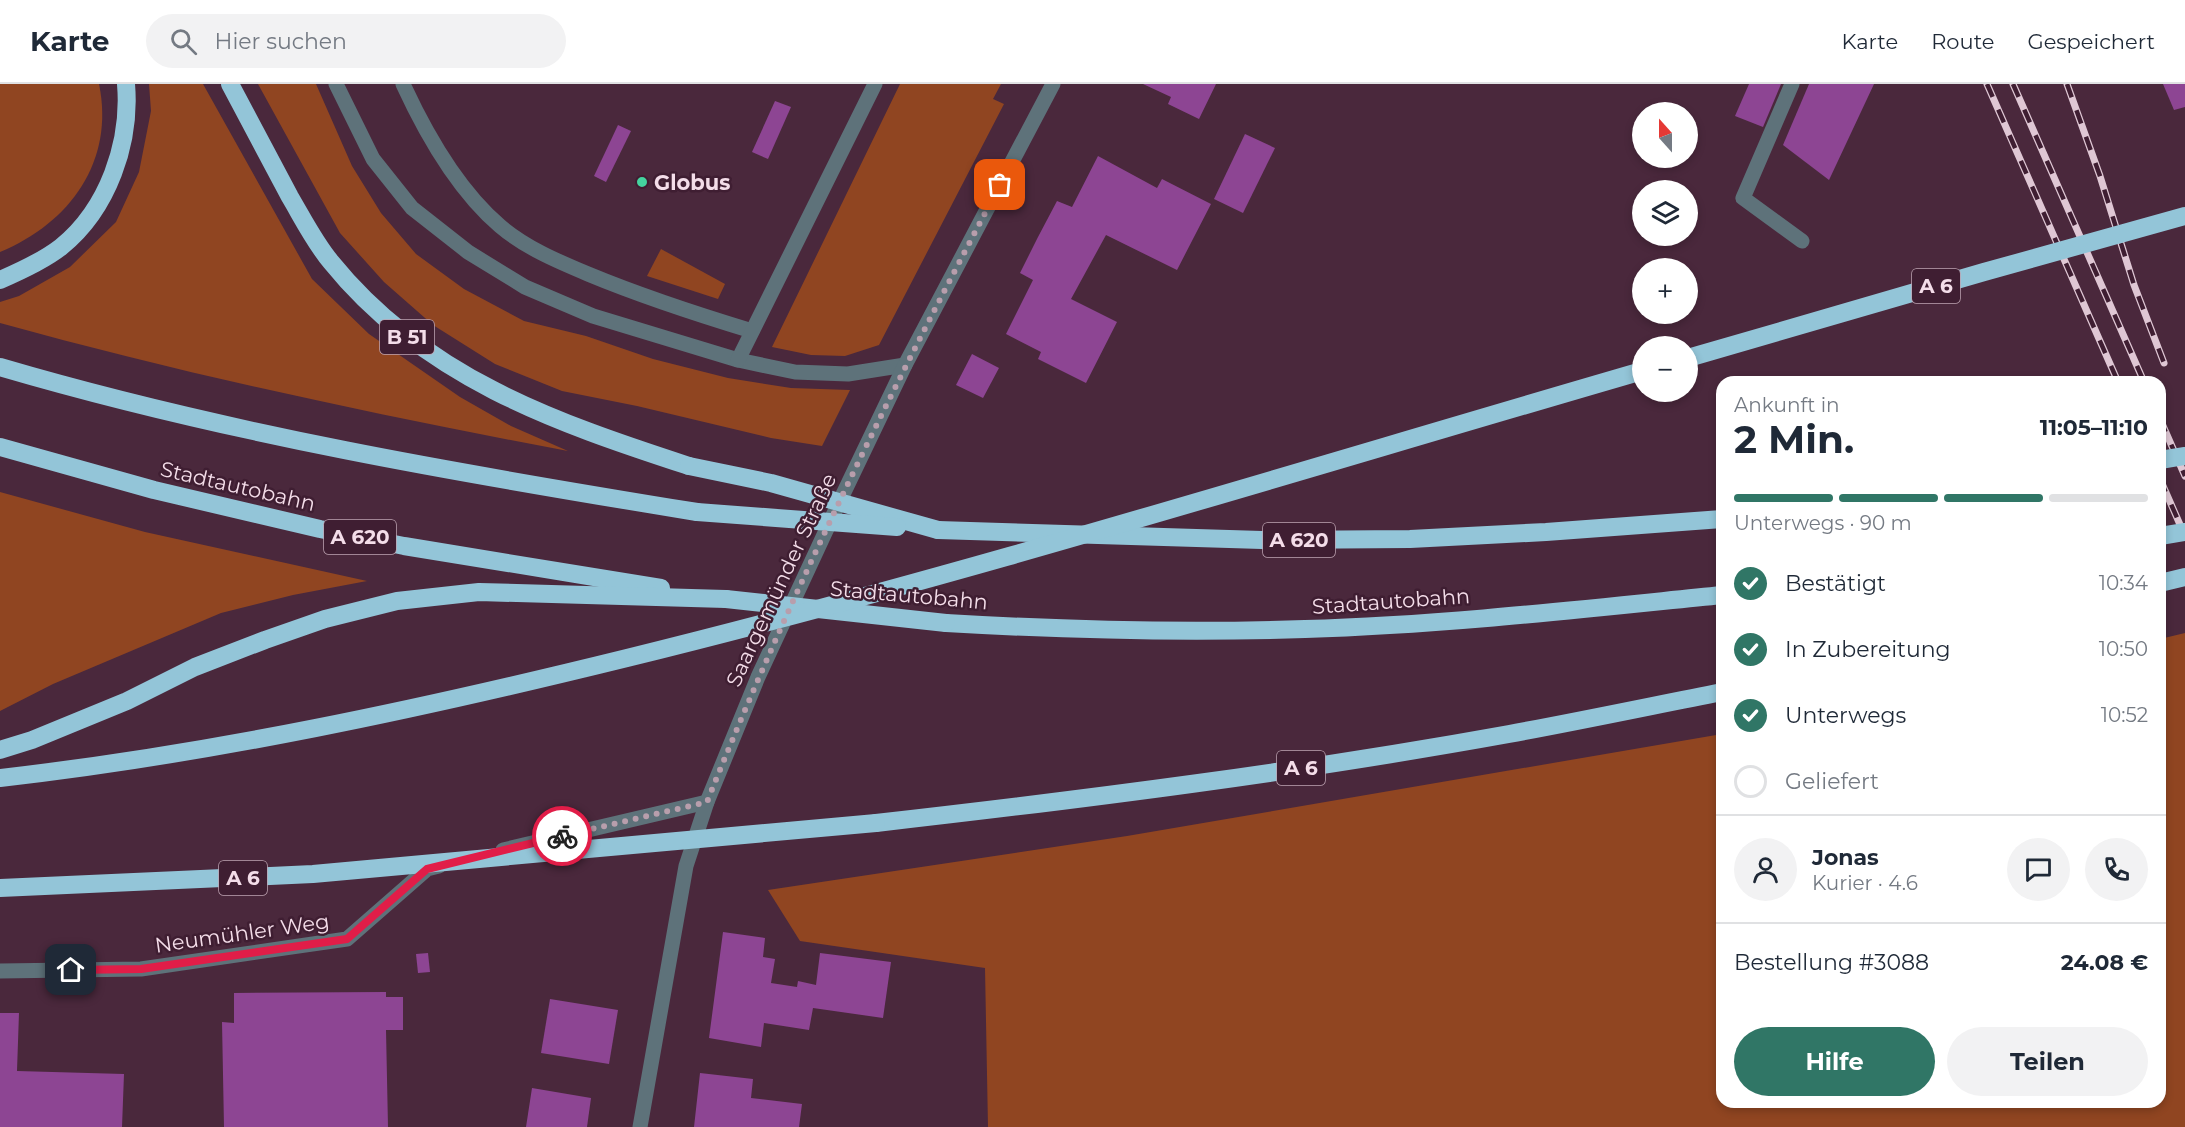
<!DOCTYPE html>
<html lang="de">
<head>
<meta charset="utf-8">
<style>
	body { margin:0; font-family:Montserrat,sans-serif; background:#f2f2f3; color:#1f2937; height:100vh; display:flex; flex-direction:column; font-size:22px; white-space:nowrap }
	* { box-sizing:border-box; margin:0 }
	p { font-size:20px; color:#747a83 }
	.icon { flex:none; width:33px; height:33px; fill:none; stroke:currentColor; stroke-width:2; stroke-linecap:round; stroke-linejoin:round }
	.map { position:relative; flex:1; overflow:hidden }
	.side { position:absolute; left:1716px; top:292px; width:450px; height:732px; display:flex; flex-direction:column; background:#fff; border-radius:18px; box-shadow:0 3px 9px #0003 }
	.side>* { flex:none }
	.needle { width:39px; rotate:339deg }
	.tools { position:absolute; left:1632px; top:18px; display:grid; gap:12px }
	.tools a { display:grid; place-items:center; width:66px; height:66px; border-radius:50%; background:#fff; box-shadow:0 3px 9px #0003; font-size:30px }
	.pin { position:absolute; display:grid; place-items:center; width:51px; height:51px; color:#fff; margin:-26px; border-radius:12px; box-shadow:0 3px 9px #0006 }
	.courier { position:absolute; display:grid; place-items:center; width:60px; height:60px; margin:-30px; border:4px solid #e11d48; border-radius:50%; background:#fff; color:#222; box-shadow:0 2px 8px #0007 }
	.headline em { font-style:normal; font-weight:700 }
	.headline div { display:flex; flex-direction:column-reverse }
	.headline { display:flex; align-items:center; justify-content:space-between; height:102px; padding:0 18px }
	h1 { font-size:39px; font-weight:700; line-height:45px }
	.bar { display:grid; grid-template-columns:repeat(4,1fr); gap:9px 6px; align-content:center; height:72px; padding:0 18px }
	.bar i { height:8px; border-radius:4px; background:#e0e1e3 }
	.bar .active { background:#307666 }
	.bar p { grid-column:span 4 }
	.line { display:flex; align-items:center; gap:15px; padding:0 18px; border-top:2px solid #e0e1e3 }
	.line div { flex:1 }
	.round { display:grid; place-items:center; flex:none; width:63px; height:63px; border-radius:32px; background:#f2f2f3 }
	ol { padding:0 18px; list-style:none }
	li { display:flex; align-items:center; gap:18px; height:66px }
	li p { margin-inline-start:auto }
	li .icon { padding:6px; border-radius:50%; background:#307666; color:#fff; stroke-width:4 }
	li:last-child { color:#747a83 }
	li i { width:33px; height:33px; border:3px solid #e0e1e3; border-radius:50% }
	.button { display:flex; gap:12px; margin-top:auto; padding:12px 18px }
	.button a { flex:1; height:69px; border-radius:36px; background:#307666; color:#fff; font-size:24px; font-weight:700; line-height:69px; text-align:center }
	.button a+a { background:#f2f2f3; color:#1f2937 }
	header { display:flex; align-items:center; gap:36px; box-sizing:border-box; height:84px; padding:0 30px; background:#fff; border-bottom:2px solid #e0e1e3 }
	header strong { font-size:28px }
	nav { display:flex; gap:33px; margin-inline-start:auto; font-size:21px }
	.search { width:420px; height:54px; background:#f2f2f3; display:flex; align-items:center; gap:15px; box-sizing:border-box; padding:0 21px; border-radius:33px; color:#747a83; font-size:22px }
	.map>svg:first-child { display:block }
	.green { fill:#904521 }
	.building { fill:#8d4593 }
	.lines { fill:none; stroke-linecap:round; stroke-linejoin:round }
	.minor { stroke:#5e727a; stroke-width:15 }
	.highway { stroke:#93c5d8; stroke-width:18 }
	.rail-casing { stroke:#dfc7d4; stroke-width:7 }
	.rail { stroke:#3f1e32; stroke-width:4.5; stroke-dasharray:14; stroke-linecap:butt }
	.highway-bridge { stroke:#93c5d8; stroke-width:18 }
	.done { stroke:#b89eac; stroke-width:6; stroke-dasharray:0 10.8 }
	.route { stroke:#e11d48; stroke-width:8 }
	.poi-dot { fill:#44d49f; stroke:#3f1e32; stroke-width:2 }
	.labels { text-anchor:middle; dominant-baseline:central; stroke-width:5; stroke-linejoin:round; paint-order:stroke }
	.shield { fill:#3f1e32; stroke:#bea4b2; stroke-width:1.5 }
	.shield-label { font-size:20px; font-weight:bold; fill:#f4dde9 }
	.poi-label { font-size:21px; font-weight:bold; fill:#f4dde9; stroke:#3f1e32; text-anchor:start }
	.street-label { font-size:21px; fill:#f4dde9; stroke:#3f1e32 }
</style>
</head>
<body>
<header>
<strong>Karte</strong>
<div class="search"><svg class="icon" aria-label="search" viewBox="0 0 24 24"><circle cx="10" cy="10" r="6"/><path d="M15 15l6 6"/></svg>Hier suchen</div>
<nav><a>Karte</a><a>Route</a><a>Gespeichert</a></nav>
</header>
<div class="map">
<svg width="2185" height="1043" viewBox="0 0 2185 1043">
	<rect width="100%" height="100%" fill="#4a283c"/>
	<!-- green -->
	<g class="green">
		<path d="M0,0h99c16,77 -29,139 -99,168z"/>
		<path d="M149,0h54l109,195 57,55 91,63 51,29 57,25c-191,-36 -381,-76 -568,-128v-21l19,-6 51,-29 46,-45 23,-50 12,-61z"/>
		<path d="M258,0h58l36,82 29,47 35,41 48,35 60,32 62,15 67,23 75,19 63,10 59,2 -28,56 -51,-8 -134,-32 -75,-15 -67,-27 -62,-39 -49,-43 -44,-49z"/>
		<path d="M900,0h101l-8,15 11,5 -125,241 -34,11 -34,-1 -39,-8z"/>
		<path d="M661,165l64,35 -7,15 -71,-23z"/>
		<path d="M0,408l145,40 222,49 -74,14 -72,18 -168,71 -53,27z"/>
		<path d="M2185,549v494h-1197l-3,-159 -185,-27 -32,-51 359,-54 595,-102v368h438v-463z"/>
	</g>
	<!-- building -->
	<g class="building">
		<path d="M1143,0h73l-17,35 -31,-15 3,-7z"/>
		<path d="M1749,0h32l-18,43 -28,-11z"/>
		<path d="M1809,0h65l-45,96 -46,-35z"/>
		<path d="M2163,0h22v23l-11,3z"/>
		<path d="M775,17l16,6 -23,52 -16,-7z"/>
		<path d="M618,41l13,6 -25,51 -12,-6z"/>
		<path d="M1245,50l30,14 -32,65 -29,-14z"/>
		<path d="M1098,72l59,32 5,-9 49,25 -34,66 -71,-35 -35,64 46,23 -31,61 -48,-24 3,-7 -35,-18 27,-54 -13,-7 18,-36 19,-36 15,6z"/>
		<path d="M972,270l27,14 -16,30 -27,-13z"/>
		<path d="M723,848l42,6 -2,19 12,2 -4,24 26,4 1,-6 18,4 4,-32 71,9 -8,56 -70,-10 -4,22 -45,-7 -3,24 -52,-9z"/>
		<path d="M428,869l2,19 -12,1 -2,-19z"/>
		<path d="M386,908v5h17v33h-17l2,97h-164l-2,-105 12,1v-30z"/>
		<path d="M550,915l68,11 -9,54 -68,-11z"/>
		<path d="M0,929h19l-2,58 107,3 -2,53h-122z"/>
		<path d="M700,989l53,6 -2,19 51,6 -3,23h-105z"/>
		<path d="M532,1004l59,10 -4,29h-61z"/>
	</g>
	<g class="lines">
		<!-- minor -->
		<g class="minor">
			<path d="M336,0l37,75 39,49 56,44 57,35 68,29 145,44 57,12 53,2 57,-9"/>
			<path d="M403,0c23,50 55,106 97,142 26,22 57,35 88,48 53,22 108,40 164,57"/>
			<path d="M1792,0l-49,114 59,43"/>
			<path d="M738,276l137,-276"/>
			<path d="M503,766l204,-48"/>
			<path d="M0,887l141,-2 206,-30 80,-70 12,-3"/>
			<path d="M640,1043l46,-261 21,-64 51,-125 78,-168 69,-144 148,-281"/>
		</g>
		<!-- highway -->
		<g class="highway">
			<path d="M230,0c20,38 40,75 60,113 13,22 25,46 41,65 93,115 223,160 358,204"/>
			<path d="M0,196c21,-9 43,-19 61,-33 47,-38 70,-104 65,-163"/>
			<path d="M0,283c228,67 463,107 697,145"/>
			<path d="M0,363l154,43 166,39 84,17 257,42"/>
			<path d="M938,446l324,10 148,-1 136,-7 176,-13"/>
			<path d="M2160,499l25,-6"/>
			<path d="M946,539c120,7 239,10 359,6 139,-4 278,-20 417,-34"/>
			<path d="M0,666l32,-10 95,-39 68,-34 70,-27 60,-21 72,-18 82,-9 247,7"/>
			<path d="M876,739c211,-24 423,-51 633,-89 71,-13 142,-28 213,-42"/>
		</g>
		<!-- rail casing -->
		<g class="rail-casing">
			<g id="rail">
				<path d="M1987,0l131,298"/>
				<path d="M2013,0l131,298"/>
				<path d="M2067,0l33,92 34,109 30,78"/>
				<path d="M2160,335l25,57"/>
				<path d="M2160,395l25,57"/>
			</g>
		</g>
		<!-- rail -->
		<use href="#rail" class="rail"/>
		<!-- highway-bridge -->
		<g class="highway-bridge">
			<path d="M1688,274l296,-86 201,-56"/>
			<path d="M2160,376l25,-4"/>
			<path d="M689,382l82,17 167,47"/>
			<path d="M697,428l200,15"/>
			<path d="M2160,452l25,-4"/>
			<path d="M726,515l220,24"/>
			<path d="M0,694c211,-24 420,-69 627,-120 341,-84 677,-189 1015,-287"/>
			<path d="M0,804l313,-14 563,-51"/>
		</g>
	</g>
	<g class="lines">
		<!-- done -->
		<path class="done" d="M562,752l145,-34c85,-212 186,-416 293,-617"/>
		<!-- route -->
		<path class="route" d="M71,886l70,-1 206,-30 80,-70 135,-33"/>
	</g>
	<!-- markers -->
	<circle class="poi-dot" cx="642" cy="98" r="6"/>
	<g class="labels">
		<!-- shield labels -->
		<g class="shield">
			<rect x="1912" y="185" width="48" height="34" rx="4.5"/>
			<rect x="380" y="236" width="54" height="34" rx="4.5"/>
			<rect x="324" y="436" width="72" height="34" rx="4.5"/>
			<rect x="1263" y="439" width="72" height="34" rx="4.5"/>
			<rect x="1277" y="667" width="48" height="34" rx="4.5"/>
			<rect x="219" y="777" width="48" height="34" rx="4.5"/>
		</g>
		<g class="shield-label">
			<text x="1936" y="202">A 6</text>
			<text x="407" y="253">B 51</text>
			<text x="360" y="453">A 620</text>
			<text x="1299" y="456">A 620</text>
			<text x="1301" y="684">A 6</text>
			<text x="243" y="794">A 6</text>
		</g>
		<!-- poi labels -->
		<g class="poi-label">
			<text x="654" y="98">Globus</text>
		</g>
		<!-- street labels -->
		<g class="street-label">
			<text transform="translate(238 402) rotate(13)">Stadtautobahn</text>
			<text transform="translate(781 496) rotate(-65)">Saargemünder Straße</text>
			<text transform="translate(909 511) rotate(5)">Stadtautobahn</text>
			<text transform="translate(1391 517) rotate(-4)">Stadtautobahn</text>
			<text transform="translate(242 849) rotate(-8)">Neumühler Weg</text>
		</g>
	</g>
</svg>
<div class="tools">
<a><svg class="needle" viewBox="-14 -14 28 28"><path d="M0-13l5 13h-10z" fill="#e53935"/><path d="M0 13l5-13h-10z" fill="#747a83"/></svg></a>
<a><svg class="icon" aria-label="layers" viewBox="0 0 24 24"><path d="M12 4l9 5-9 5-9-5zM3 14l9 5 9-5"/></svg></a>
<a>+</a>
<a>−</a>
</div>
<div class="pin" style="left:1000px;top:101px;background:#ea580c"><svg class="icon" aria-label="bag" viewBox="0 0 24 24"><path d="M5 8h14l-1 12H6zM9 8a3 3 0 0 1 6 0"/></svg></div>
<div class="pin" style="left:71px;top:886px;background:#1f2937"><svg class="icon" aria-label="home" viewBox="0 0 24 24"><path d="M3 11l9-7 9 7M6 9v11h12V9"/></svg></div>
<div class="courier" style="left:562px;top:752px"><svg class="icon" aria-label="bike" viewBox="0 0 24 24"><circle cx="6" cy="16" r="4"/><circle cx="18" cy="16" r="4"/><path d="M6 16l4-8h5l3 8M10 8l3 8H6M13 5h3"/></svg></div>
<section class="side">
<div class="headline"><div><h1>2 Min.</h1><p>Ankunft in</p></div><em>11:05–11:10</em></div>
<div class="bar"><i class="active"></i><i class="active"></i><i class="active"></i><i></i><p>Unterwegs · 90 m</p></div>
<ol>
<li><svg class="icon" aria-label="check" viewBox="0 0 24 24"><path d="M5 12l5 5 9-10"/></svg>Bestätigt<p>10:34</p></li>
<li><svg class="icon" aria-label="check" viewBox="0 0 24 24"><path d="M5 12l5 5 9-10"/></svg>In Zubereitung<p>10:50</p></li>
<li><svg class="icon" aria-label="check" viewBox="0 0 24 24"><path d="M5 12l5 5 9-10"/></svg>Unterwegs<p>10:52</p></li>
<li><i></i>Geliefert</li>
</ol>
<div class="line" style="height:108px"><a class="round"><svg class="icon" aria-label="person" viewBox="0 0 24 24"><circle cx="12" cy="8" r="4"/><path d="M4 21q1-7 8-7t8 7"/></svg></a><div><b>Jonas</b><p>Kurier · 4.6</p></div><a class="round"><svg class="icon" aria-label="chat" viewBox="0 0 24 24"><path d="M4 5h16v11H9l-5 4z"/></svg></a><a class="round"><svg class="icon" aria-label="phone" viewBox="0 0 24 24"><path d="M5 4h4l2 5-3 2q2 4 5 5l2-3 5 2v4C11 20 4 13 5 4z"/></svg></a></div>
<div class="line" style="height:78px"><div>Bestellung #3088</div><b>24.08 €</b></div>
<div class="button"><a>Hilfe</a><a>Teilen</a></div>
</section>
</div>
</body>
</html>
